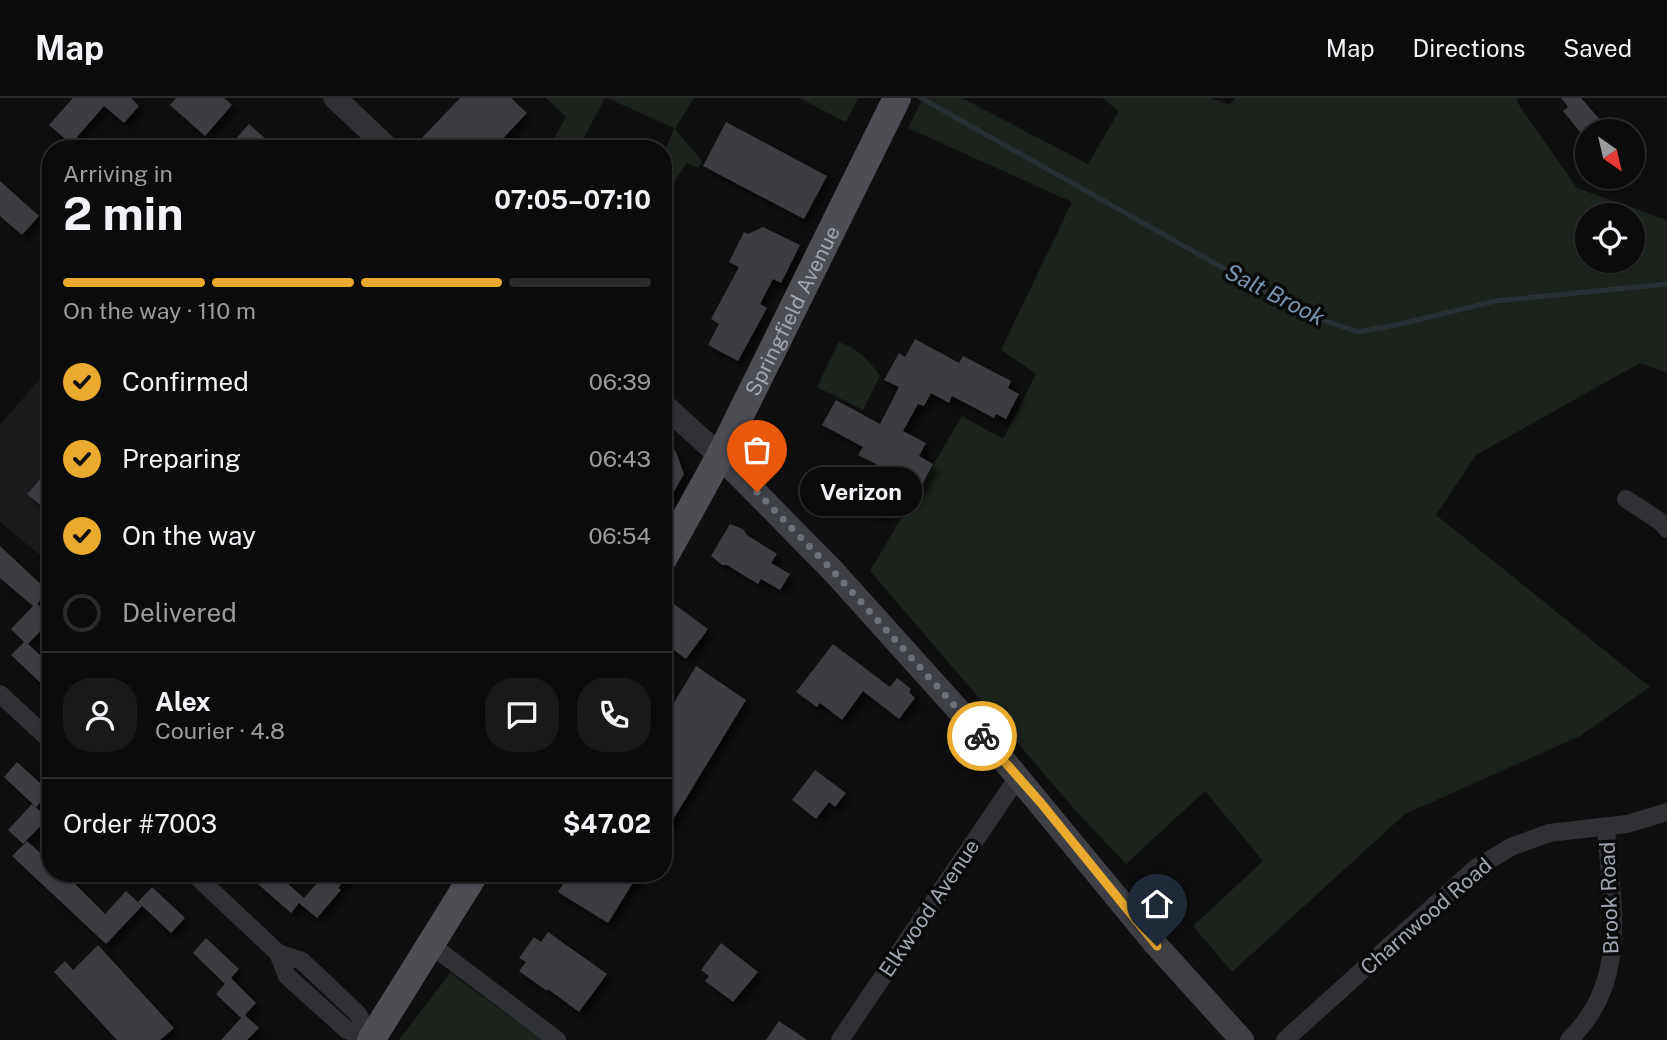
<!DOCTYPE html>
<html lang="en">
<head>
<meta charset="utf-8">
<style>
	body { margin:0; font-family:"Public Sans",sans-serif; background:#19191a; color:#f1f3f6; height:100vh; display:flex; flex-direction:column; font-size:26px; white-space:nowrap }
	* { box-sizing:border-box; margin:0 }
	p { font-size:23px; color:#9a9b9d }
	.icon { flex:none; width:38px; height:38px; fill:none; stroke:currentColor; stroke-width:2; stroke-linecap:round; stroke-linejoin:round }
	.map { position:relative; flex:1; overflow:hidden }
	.drawer { position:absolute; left:42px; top:42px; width:630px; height:742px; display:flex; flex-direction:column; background:#0b0b0c; border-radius:28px; box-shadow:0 2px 5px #0004,0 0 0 2px #2b2b2d }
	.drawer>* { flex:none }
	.needle { width:46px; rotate:146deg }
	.tools { position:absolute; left:1575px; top:21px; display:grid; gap:14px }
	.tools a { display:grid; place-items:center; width:70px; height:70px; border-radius:50%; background:#0b0b0c; box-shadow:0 2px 5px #0004,0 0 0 2px #2b2b2d; font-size:35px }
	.pin { position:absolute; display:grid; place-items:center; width:60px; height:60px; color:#fff; margin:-72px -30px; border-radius:50% 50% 50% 0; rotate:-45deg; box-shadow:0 0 7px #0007 }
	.pin .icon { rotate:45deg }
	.courier { position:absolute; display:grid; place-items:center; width:70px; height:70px; margin:-35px; border:5px solid #eaaa2d; border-radius:50%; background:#fff; color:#222; box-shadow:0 2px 9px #0007 }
	.bubble { position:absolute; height:49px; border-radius:24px; background:#0b0b0c; box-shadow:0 2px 5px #0004,0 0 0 2px #2b2b2d; font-size:23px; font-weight:700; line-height:49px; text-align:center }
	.summary em { font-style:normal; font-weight:700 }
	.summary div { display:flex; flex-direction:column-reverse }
	.summary { display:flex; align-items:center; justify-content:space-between; height:119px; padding:0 21px }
	h1 { font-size:46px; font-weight:700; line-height:52px }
	.bar { display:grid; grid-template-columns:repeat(4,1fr); gap:10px 7px; align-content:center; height:84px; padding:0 21px }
	.bar i { height:9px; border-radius:5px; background:#2b2b2d }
	.bar .active { background:#eaaa2d }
	.bar p { grid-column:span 4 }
	.line { display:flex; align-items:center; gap:18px; padding:0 21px; border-top:2px solid #2b2b2d }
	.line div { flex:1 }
	.round { display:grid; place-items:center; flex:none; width:74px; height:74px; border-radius:28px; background:#19191a }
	ol { padding:0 21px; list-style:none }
	li { display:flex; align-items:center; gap:21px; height:77px }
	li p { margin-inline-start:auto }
	li .icon { padding:7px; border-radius:50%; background:#eaaa2d; color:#111; stroke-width:4 }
	li:last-child { color:#9a9b9d }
	li i { width:38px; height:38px; border:4px solid #2b2b2d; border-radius:50% }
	header { display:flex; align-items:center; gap:42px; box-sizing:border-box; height:98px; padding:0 35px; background:#0b0b0c; border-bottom:2px solid #2b2b2d }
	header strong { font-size:33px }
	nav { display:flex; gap:38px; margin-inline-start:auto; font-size:24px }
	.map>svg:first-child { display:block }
	.built { fill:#1b1b1d }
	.green { fill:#1c231c; fill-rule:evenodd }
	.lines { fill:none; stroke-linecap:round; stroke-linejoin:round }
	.stream { stroke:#282f35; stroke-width:5 }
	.building { fill:#3b3c40; filter:url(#shadow) }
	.minor { stroke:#303135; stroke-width:18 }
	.tertiary { stroke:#303135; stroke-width:23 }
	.secondary { stroke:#3e4045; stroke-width:24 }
	.primary { stroke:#4c4e54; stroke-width:28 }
	.done { stroke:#6d7179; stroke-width:7; stroke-dasharray:0 12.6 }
	.route { stroke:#eaaa2d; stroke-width:9 }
	.labels { text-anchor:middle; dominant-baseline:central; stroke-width:7; stroke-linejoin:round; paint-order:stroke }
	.street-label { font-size:21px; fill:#a0a6b1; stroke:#0a0a0b }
	.water-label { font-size:23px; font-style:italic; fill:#7893ac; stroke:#0a0a0b }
</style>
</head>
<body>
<header>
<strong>Map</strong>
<nav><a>Map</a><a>Directions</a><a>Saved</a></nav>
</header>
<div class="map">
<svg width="1667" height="942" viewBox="0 0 1667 942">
	<defs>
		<filter id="shadow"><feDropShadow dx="6" dy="6" stdDeviation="3.5" flood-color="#0009"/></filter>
	</defs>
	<rect width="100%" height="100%" fill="#0f0f10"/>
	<!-- built -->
	<path class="built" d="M51,268v198l-51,-42v-97z"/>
	<!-- green -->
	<g class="green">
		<path d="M546,0h59l-27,51h-30l18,-32z"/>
		<path d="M607,0h87l-19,31 27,32 -4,7 -11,-5 -13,19 -11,-2v-24l11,-28z"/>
		<path d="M799,0h59l-12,24z"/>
		<path d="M923,0h39l126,66 31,-53 -17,-13h109l18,7 7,-7h281l2,7 58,83 90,32v153l-27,-10 -164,92 -40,60 214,172 -70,49 -175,78 -173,158 -39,-46 70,-65 -58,-70 -79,73 -51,-54 -205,-239 92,-155 41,23 33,-65 -35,-24 71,-148 -164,-74zM1587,117h46v46h-46z"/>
		<path d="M839,244c19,7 29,17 41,34l-17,34 -46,-23z"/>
		<path d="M450,875l93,67h-144z"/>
	</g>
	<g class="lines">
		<!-- stream -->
		<path class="stream" d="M921,0l382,215 55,19 43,-8 94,-23 172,-17"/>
	</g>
	<!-- building -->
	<g class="building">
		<path d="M73,0h58l8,8 -15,17 -20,-17 -33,38 -22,-19z"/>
		<path d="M176,0h48l8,7 -27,31 -35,-31z"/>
		<path d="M460,0h51l16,15 -34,36h-64l-9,-9z"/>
		<path d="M1561,0h20l21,24 -10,9h-5l-2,7 -22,-27 5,-4z"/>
		<path d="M726,24l101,54 -23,43 -101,-53z"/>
		<path d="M249,26l28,25h-50z"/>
		<path d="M0,83l39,35 -17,19 -22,-19z"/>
		<path d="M763,129l37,18 -19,38 -8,-4 -13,25 7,4 -29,53 -30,-16 11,-21 -8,-5 28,-52 -10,-5 15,-30 4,2z"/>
		<path d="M915,241l44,24 4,-7 48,25 -3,7 11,6 -13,25 -10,-5 -2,4 -42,-22 -3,7 -18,-10 -7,13 -6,-2 -15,27 23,12 -7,13 14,8 -18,34 -16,-9 -15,29 -29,-16 21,-38 -18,-9 5,-8 -41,-22 14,-25 44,24 19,-37 -15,-7 15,-27 6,4z"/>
		<path d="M663,342l13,12 8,22 -21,37z"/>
		<path d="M51,369v47l-24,-20z"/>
		<path d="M730,426l13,5 4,6 30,19 -6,9 19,11 -10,16 -19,-11 -3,5 -31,-19h-5l-11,-9z"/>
		<path d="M0,448l48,45 -11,13 14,13v3l-23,24 23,21v13l-7,8 -33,-31 13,-13 -13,-13 22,-23 -33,-28z"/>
		<path d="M674,506l34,25 -22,30 -23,-17v-23z"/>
		<path d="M833,546l57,43 7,-9 14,11 -2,3 6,6 -16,21 -36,-28 -21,29 -22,-17 -3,4 -21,-15z"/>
		<path d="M696,568l50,34 -83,136v-115z"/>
		<path d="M17,664l33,30 -14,15 -32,-30z"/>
		<path d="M815,672l31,23 -11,14 -6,-5 -13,17 -24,-19z"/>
		<path d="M32,706l16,14 -25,26 -15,-14z"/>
		<path d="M27,743l24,22v10h13l41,41 21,-23 16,15 -36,38 -94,-88z"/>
		<path d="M267,775h9l28,25 22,-25h25l-13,15 3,2 -24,28 -18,-15 -8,10 -33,-29z"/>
		<path d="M570,775h69l-31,50 -50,-31z"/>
		<path d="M152,789l33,31 -14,15 -33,-31z"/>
		<path d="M548,834l59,42 -28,38 -31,-23 -1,2 -28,-20 7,-9 -7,-4 15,-21 7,5z"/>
		<path d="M206,840l33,31 -8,9 25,25 -13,14 2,-2 14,13 -12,12h-26l20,-22 -25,-24 9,-10 -32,-31z"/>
		<path d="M721,845l37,29 -25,30 -28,-21 4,-5 -8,-6z"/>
		<path d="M98,847l76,83 -14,12h-43l-63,-68 11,-11 8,9z"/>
		<path d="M779,923l28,19h-41z"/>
	</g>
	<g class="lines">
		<!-- minor -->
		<g class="minor">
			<path d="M1626,401l35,23 6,7"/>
			<path d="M0,596l51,47"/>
			<path d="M193,775l85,80 9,23 60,54 24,9"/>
			<path d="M431,847l126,95"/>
			<path d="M278,855l24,8 56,53 13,25"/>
			<path d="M840,942l178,-263"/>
			<path d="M1285,942l191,-172 35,-21 38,-14 78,-9 40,-12"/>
			<path d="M1569,942c62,-60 42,-135 37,-212"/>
		</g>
		<!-- tertiary -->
		<g class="tertiary">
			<path d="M335,0l54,51"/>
			<path d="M663,306l57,52"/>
		</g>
		<!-- secondary -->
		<path class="secondary" d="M720,358l114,116 172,191 151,183 85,94"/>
		<!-- primary -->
		<g class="primary">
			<path id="s1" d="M663,461l57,-103 177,-358"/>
			<path d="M371,942l104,-167"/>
		</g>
	</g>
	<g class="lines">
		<!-- done -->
		<path class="done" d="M757,394l77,80 148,164"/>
		<!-- route -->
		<path class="route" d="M982,638l59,67 116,143"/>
	</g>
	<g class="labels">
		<!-- street labels -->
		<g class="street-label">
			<text stroke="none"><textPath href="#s1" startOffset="280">Springfield Avenue</textPath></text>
			<text transform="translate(1609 800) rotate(-92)">Brook Road</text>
			<text transform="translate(929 810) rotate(-56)">Elkwood Avenue</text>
			<text transform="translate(1426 818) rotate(-41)">Charnwood Road</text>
		</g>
		<!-- water labels -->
		<g class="water-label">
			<text transform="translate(1275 196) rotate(27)">Salt Brook</text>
		</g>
	</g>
</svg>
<div class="tools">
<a><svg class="needle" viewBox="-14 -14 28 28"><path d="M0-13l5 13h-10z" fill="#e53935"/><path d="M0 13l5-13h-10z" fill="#9a9b9d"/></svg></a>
<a><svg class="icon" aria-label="locate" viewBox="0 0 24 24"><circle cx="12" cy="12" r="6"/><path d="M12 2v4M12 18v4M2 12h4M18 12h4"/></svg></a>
</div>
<div class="pin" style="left:757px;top:394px;background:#ea580c"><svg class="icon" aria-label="bag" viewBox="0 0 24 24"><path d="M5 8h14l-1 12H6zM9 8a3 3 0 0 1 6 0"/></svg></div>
<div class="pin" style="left:1157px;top:848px;background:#1f2937"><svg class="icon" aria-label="home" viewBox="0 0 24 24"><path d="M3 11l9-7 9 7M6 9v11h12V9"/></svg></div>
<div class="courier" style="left:982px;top:638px"><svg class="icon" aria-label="bike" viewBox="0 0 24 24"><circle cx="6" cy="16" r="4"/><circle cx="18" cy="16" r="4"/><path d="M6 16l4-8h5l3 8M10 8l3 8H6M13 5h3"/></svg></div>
<div class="bubble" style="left:800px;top:369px;width:122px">Verizon</div>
<section class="drawer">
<div class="summary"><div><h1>2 min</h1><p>Arriving in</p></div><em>07:05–07:10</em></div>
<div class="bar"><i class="active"></i><i class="active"></i><i class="active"></i><i></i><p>On the way · 110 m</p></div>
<ol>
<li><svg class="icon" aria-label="check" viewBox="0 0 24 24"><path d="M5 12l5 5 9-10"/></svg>Confirmed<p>06:39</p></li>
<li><svg class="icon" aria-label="check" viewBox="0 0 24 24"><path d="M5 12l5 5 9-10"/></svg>Preparing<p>06:43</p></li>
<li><svg class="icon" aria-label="check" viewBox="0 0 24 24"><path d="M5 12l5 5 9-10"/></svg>On the way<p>06:54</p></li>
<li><i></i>Delivered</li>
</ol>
<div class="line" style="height:126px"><a class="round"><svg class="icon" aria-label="person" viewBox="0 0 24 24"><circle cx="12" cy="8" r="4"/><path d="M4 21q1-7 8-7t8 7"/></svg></a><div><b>Alex</b><p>Courier · 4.8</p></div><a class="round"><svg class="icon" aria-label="chat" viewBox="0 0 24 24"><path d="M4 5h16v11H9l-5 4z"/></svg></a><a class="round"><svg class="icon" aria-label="phone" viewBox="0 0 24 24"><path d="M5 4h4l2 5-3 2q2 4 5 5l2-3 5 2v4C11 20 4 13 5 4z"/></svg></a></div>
<div class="line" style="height:91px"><div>Order #7003</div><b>$47.02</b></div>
</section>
</div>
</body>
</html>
